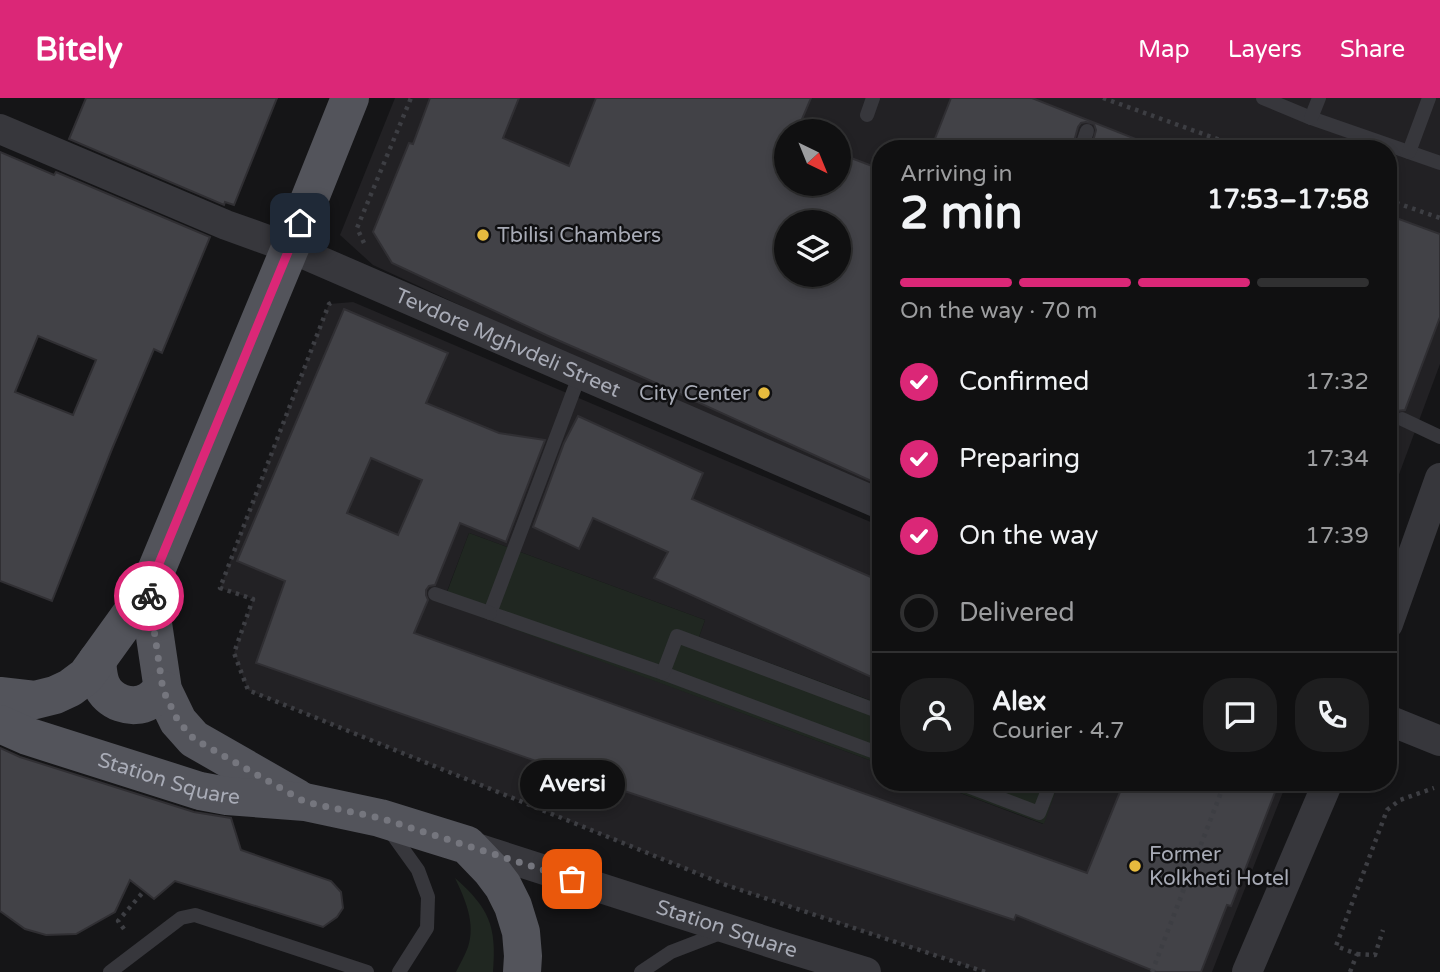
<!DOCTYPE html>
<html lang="en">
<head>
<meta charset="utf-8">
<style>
	body { margin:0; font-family:"Varela Round",sans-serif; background:#1e1e1f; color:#f1f3f6; height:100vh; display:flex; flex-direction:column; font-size:26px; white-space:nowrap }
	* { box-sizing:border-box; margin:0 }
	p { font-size:23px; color:#9c9d9f }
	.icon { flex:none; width:38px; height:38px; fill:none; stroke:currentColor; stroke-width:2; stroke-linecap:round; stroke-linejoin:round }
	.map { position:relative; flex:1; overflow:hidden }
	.details { position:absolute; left:872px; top:42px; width:525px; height:651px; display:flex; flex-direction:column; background:#101011; border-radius:28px; box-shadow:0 4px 10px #0003,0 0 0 2px #303031 }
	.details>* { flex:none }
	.needle { width:46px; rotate:137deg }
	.tools { position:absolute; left:774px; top:21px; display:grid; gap:14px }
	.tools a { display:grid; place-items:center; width:77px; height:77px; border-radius:50%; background:#101011; box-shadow:0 4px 10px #0003,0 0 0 2px #303031; font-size:35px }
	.pin { position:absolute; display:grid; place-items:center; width:60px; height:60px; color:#fff; margin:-30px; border-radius:14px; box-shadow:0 4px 10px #0006 }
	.courier { position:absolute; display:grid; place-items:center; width:70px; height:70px; margin:-35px; border:5px solid #db2777; border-radius:50%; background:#fff; color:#222; box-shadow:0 2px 9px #0007 }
	.bubble { position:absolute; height:49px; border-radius:24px; background:#101011; box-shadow:0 4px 10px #0003,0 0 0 2px #303031; font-size:23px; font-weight:700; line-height:49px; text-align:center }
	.overview em { font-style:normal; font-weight:700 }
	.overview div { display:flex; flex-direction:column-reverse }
	.overview { display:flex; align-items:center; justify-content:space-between; height:119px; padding:0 28px }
	h1 { font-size:46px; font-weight:700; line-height:52px }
	.bar { display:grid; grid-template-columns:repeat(4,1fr); gap:10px 7px; align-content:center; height:84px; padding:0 28px }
	.bar i { height:9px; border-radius:5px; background:#303031 }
	.bar .selected { background:#db2777 }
	.bar p { grid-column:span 4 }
	.line { display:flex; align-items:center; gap:18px; padding:0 28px; border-top:2px solid #303031 }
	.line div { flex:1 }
	.round { display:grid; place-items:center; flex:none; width:74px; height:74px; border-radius:28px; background:#1e1e1f }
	ol { padding:0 28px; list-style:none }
	li { display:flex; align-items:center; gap:21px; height:77px }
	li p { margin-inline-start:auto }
	li .icon { padding:7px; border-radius:50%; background:#db2777; color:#fff; stroke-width:4 }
	li:last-child { color:#9c9d9f }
	li i { width:38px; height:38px; border:4px solid #303031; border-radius:50% }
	header { display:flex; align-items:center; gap:42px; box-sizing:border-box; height:98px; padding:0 35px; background:#db2777; color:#fff }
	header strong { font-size:33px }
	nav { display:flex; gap:38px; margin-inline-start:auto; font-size:24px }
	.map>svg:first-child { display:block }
	.built { fill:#222124; fill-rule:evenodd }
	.green { fill:#202721 }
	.building { fill:#424247; stroke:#302f33; stroke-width:2; fill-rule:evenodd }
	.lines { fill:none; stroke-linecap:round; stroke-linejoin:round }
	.path { stroke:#3d3e43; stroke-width:4.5; stroke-dasharray:3.5 5; stroke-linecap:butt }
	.lane { stroke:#37373c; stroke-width:14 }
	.street { stroke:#37373c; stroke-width:30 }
	.primary { stroke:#53545b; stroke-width:38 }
	.done { stroke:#75767e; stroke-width:7; stroke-dasharray:0 12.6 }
	.route { stroke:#db2777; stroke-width:9 }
	.poi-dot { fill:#e7bb3e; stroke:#101012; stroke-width:2.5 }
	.labels { text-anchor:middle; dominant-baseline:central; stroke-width:5; stroke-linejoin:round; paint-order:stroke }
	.poi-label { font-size:21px; fill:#a8abb6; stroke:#101012; text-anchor:start }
	.street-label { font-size:21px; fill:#a8abb6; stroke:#101012 }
</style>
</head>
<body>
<header>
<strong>Bitely</strong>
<nav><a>Map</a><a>Layers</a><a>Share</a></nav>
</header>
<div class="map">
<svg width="1440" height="874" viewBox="0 0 1440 874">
	<rect width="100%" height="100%" fill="#151517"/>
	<!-- built -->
	<g class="built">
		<path d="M395,0h1045v266l-52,140v-355h-508v347h-6l-501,-231 -33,-30zM786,33h52v53h-52zM786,124h52v53h-52z"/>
		<path d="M353,204l527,224v178l-181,-67 6,-17 -236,-87 -26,69 437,162v18h51l112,42 16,-42h228l-75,190h-227l-259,-87 -478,-195 -14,-37 19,-54 -33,-11 109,-284z"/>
	</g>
	<!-- green -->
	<g class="green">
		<path d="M469,435l236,87 -6,17 181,67v60l-437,-161z"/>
		<path d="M931,684h128l-15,42z"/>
		<path d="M455,780c34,30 42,48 38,94h-37c4,-8 9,-17 12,-25 8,-24 -3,-48 -13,-69z"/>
	</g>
	<!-- building -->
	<g class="building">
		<path d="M86,0h191l-43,107 -9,-3 -1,3 -155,-66z"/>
		<path d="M430,0h89l-16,40 66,28 27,-68h215l-14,33h-11v53h52v-31l42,16v316l-231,-105 -103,-45 -154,-72 -19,-31 36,-89 4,1zM786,124h52v53h-52z"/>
		<path d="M951,0h81l124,49 -1,2h-64l5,-19 -2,-6 -8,-2 -5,1 -3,4 -6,22h-141z"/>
		<path d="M0,54l54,23 2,-3 154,65 -48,116 -8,-4 -42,100 -60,152 -52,-20zM38,238l58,24 -23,55 -58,-23z"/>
		<path d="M1388,117l52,19v83l-35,93 -8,1 -4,5 1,8 4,4 -7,21 -3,-1z"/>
		<path d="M344,211l104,44 -22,50 73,30 46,7 -39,102 -46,-19 -25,62 -6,1 -3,4v5l2,5 -14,33 673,240 37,-91h155l-48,124 -4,-1 -26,67h-45l-140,-57 -2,5 -438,-145 -320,-112 29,-82 -48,-20zM371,360l51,22 -24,55 -51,-22z"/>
		<path d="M578,318l125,57 -11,26 188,82v100l-226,-103 14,-26 -75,-34 -14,31 -46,-22 31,-84z"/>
		<path d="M0,650l20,9 174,55 37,6 10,32 90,31 10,11 2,16 -6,9 -14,10 -148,-46 -21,18 -24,-19 -15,32 -39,22 -30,1 -21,-6 -25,-18z"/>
	</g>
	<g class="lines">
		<!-- path -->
		<g class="path">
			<path d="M1103,0l142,51"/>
			<path d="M1388,102l52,18"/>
			<path d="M364,145l-7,-15 54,-130"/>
			<path d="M331,205l-2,1 -109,284 33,11 -19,54 14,37 478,195 259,87"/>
			<path d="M124,831l-6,-8 26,-30"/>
			<path d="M1357,856l18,1 8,-25"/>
			<path d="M1152,874l73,-190"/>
			<path d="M1350,874l7,-18 -21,-8 51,-136 13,-10 34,-12"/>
		</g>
		<!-- lane -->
		<g class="lane">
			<path d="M1263,0l48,20 129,45"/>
			<path d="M867,17l6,-17"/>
			<path d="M1311,20l8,-20"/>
			<path d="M1081,51l6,-18"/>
			<path d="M1409,54l20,-54"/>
			<path d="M580,276l-90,239 173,60 217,81"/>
			<path d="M1402,321l38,18"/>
			<path d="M435,496l55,19"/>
			<path d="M663,575l14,-37 203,76"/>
			<path d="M957,684l82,31 12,-31"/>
			<path d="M390,733l28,39 10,27 -1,31 -28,44"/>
			<path d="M110,874l71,-54 14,-3 172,57"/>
			<path d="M641,874l30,-20 52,-20"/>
		</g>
		<!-- street -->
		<g class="street">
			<path id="s1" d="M0,31l226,96 64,23 590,256"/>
			<path d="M1388,526l52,-146"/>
			<path d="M1388,622l52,21"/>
			<path id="s2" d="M467,747l317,102 82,25"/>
			<path d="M1247,874l81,-190"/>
		</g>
		<!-- primary -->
		<g class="primary">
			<path d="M148,492l15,100 15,31 16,18 103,59"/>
			<path d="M97,563c1,8 1,15 4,23 7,18 31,27 48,17 5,-3 9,-8 14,-11"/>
			<path d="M0,598l35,4 20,-5 15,-7 16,-12 62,-86 142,-342 60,-150"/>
			<path id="s3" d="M0,626l27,12 173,55 27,5 78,6 75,16 87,27 24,25 12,16 10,20 8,26 2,24 -1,16"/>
		</g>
	</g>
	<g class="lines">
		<!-- done -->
		<path class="done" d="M149,498l14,94 15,31 16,18 111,63 75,16 192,61"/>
		<!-- route -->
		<path class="route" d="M149,498l-1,-6 152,-367"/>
	</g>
	<!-- markers -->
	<g class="poi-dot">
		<circle cx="483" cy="137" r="7"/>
		<circle cx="764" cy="295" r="7"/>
		<circle cx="1135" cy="768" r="7"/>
	</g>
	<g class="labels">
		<!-- poi labels -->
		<g class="poi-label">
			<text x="497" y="137">Tbilisi Chambers</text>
			<text x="750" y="295" text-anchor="end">City Center</text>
			<text x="1149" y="756">Former<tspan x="1149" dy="24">Kolkheti Hotel</tspan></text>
		</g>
		<!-- street labels -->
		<g class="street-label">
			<text stroke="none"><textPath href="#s1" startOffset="551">Tevdore Mghvdeli Street</textPath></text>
			<text stroke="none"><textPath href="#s3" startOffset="178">Station Square</textPath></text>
			<text stroke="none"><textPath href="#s2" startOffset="273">Station Square</textPath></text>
		</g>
	</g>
</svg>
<div class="tools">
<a><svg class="needle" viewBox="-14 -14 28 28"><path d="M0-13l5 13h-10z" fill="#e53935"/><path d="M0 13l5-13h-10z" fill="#9c9d9f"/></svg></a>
<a><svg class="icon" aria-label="layers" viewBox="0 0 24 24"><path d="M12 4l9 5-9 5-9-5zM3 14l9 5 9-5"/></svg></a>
</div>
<div class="pin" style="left:572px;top:781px;background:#ea580c"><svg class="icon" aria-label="bag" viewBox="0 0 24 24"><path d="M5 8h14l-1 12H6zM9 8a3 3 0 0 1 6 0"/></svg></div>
<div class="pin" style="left:300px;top:125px;background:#1f2937"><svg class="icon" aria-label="home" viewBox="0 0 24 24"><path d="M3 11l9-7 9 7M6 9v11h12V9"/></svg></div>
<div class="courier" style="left:149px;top:498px"><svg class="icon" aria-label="bike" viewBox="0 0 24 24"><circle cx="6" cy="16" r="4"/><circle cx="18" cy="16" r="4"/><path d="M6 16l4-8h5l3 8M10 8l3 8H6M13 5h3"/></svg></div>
<div class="bubble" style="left:520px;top:662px;width:105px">Aversi</div>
<section class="details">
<div class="overview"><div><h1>2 min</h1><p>Arriving in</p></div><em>17:53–17:58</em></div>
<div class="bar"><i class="selected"></i><i class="selected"></i><i class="selected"></i><i></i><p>On the way · 70 m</p></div>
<ol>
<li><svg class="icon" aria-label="check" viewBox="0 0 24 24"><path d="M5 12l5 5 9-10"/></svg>Confirmed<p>17:32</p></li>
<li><svg class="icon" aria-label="check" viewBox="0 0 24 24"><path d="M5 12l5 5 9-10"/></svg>Preparing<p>17:34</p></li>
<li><svg class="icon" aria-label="check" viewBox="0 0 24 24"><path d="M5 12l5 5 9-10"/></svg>On the way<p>17:39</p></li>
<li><i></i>Delivered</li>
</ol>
<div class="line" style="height:126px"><a class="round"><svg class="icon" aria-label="person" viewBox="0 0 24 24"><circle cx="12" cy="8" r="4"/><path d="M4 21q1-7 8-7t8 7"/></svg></a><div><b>Alex</b><p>Courier · 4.7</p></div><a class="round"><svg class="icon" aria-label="chat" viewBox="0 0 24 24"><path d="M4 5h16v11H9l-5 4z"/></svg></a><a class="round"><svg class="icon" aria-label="phone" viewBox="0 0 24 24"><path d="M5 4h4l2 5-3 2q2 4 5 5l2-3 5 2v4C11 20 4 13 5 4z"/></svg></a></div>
</section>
</div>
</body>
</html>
